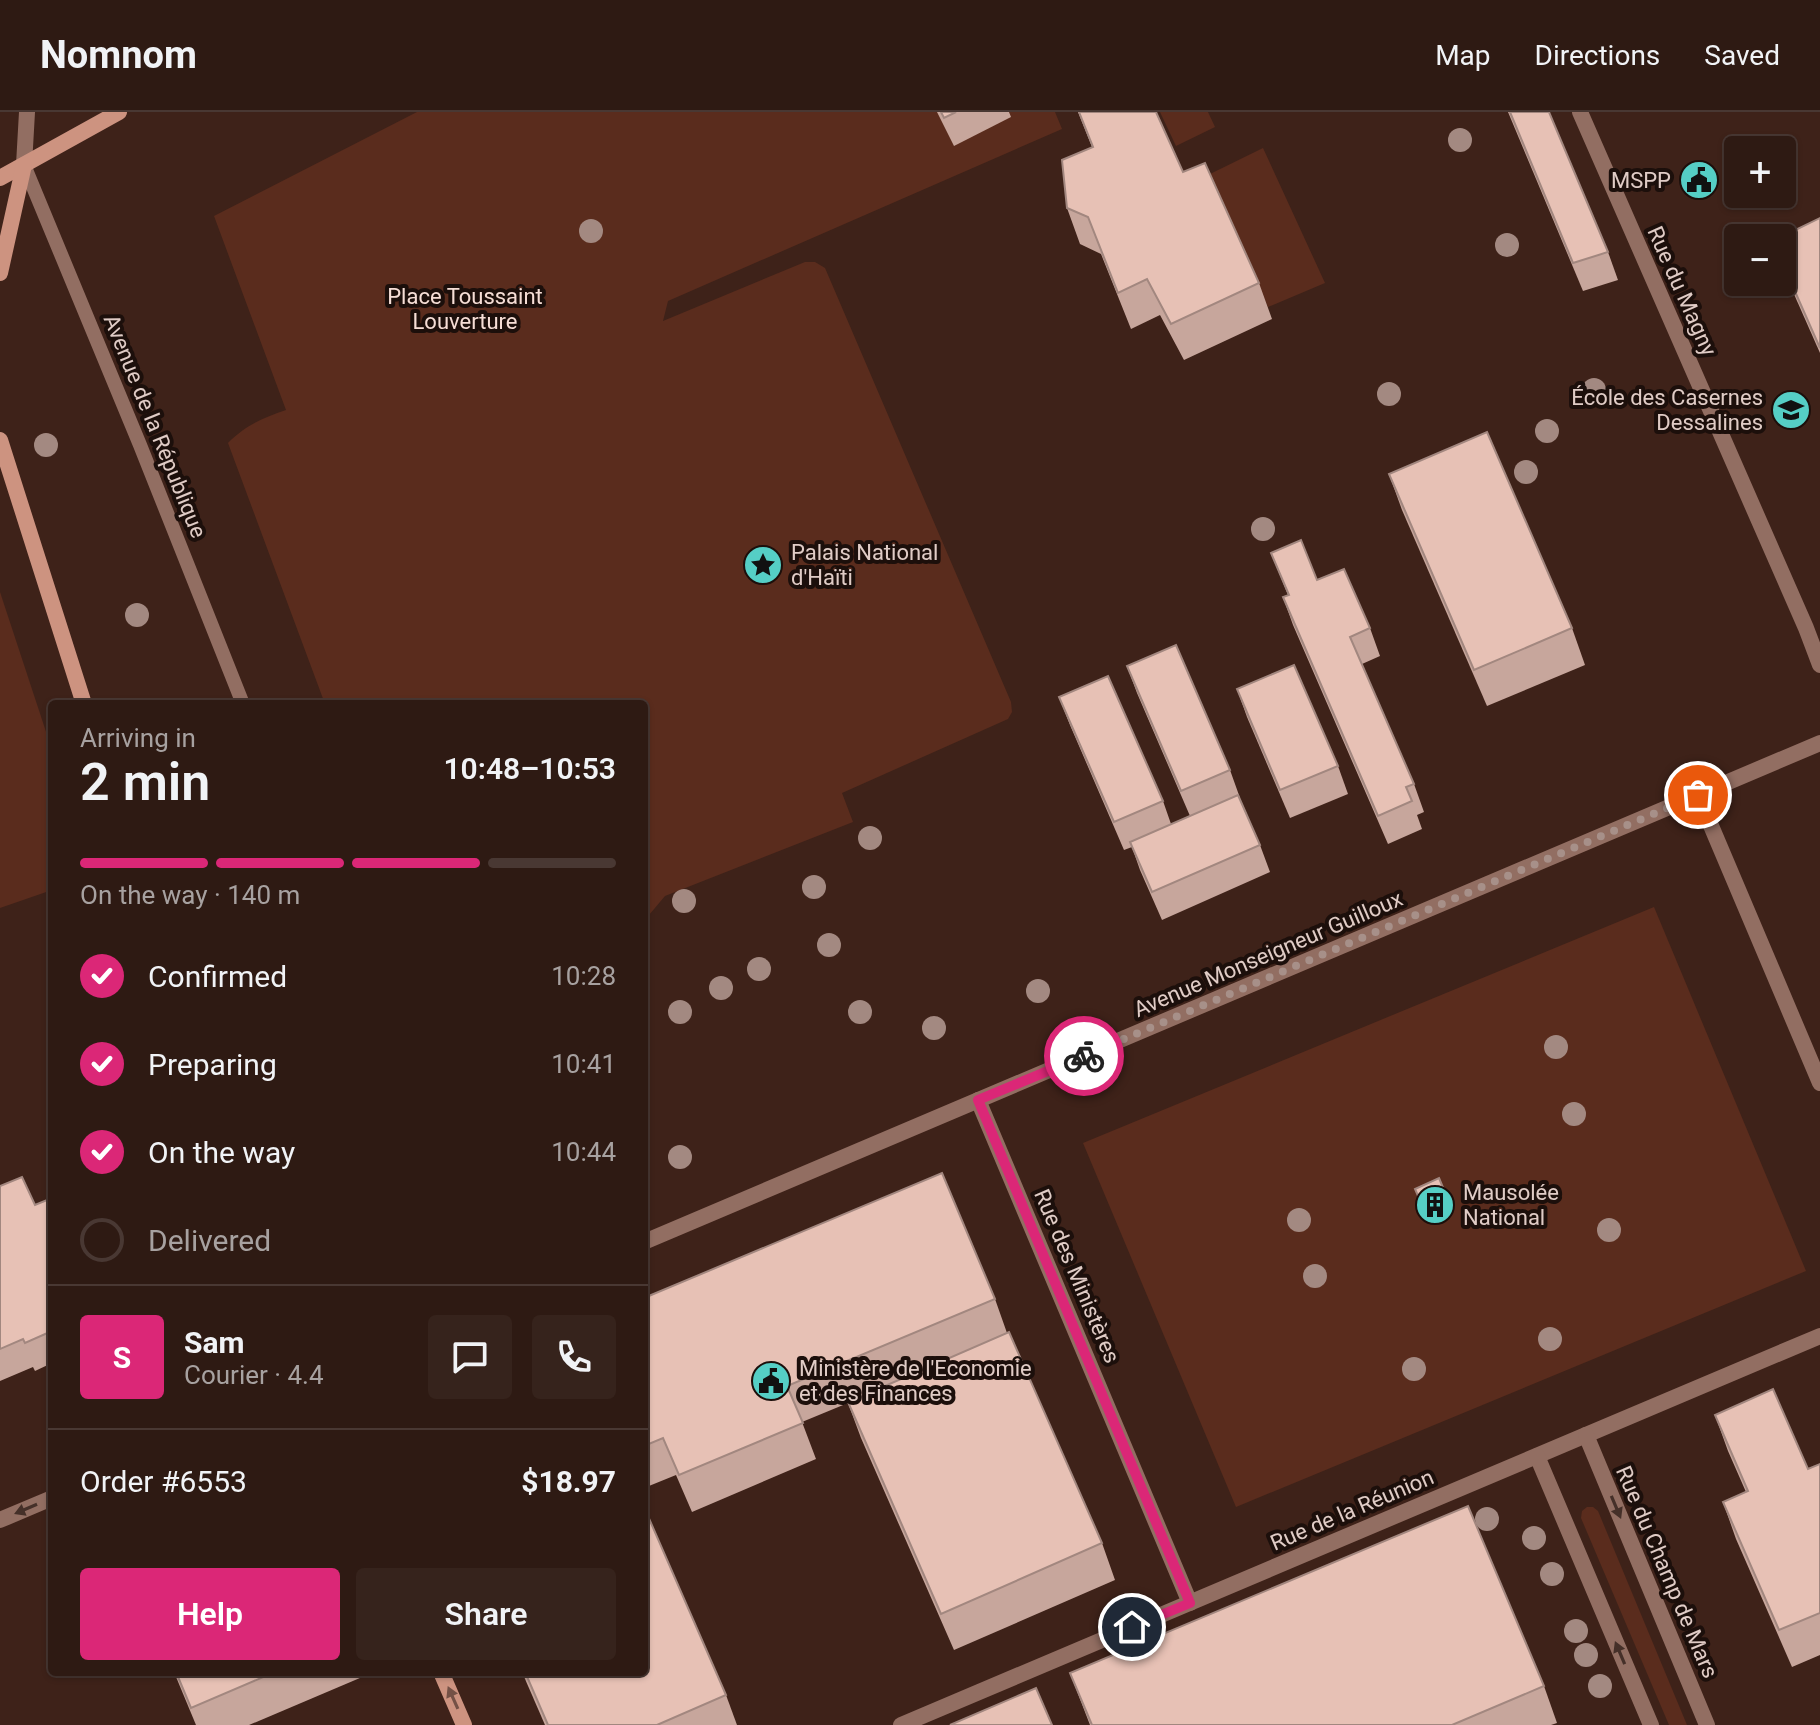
<!DOCTYPE html>
<html lang="en">
<head>
<meta charset="utf-8">
<style>
	body { margin:0; font-family:Roboto,sans-serif; background:#36231c; color:#f1f3f6; height:100vh; display:flex; flex-direction:column; font-size:30px; white-space:nowrap }
	* { box-sizing:border-box; margin:0 }
	p { font-size:26px; color:#a7a1a0 }
	.icon { flex:none; width:44px; height:44px; fill:none; stroke:currentColor; stroke-width:2; stroke-linecap:round; stroke-linejoin:round }
	.map { position:relative; flex:1; overflow:hidden }
	.side { position:absolute; left:48px; top:588px; width:600px; height:976px; display:flex; flex-direction:column; background:#2e1a13; border-radius:8px; box-shadow:0 2px 6px #0004,0 0 0 2px #493833 }
	.side>* { flex:none }
	.controls { position:absolute; left:1724px; top:24px; display:grid; gap:16px }
	.controls a { display:grid; place-items:center; width:72px; height:72px; border-radius:8px; background:#2e1a13; box-shadow:0 2px 6px #0004,0 0 0 2px #493833; font-size:40px }
	.pin { position:absolute; display:grid; place-items:center; width:68px; height:68px; color:#fff; margin:-34px; border:4px solid #fff; border-radius:50%; box-shadow:0 2px 8px #0007 }
	.courier { position:absolute; display:grid; place-items:center; width:80px; height:80px; margin:-40px; border:6px solid #db2777; border-radius:50%; background:#fff; color:#222; box-shadow:0 2px 10px #0007 }
	.head em { font-style:normal; font-weight:600 }
	.head div { display:flex; flex-direction:column-reverse }
	.head { display:flex; align-items:center; justify-content:space-between; height:136px; padding:0 32px }
	h1 { font-size:52px; font-weight:600; line-height:60px }
	.bar { display:grid; grid-template-columns:repeat(4,1fr); gap:12px 8px; align-content:center; height:96px; padding:0 32px }
	.bar i { height:10px; border-radius:6px; background:#493833 }
	.bar .current { background:#db2777 }
	.bar p { grid-column:span 4 }
	.line { display:flex; align-items:center; gap:20px; padding:0 32px; border-top:2px solid #493833 }
	.line div { flex:1 }
	.round { display:grid; place-items:center; flex:none; width:84px; height:84px; border-radius:8px; background:#36231c }
	ol { padding:0 32px; list-style:none }
	li { display:flex; align-items:center; gap:24px; height:88px }
	li p { margin-inline-start:auto }
	li .icon { padding:8px; border-radius:50%; background:#db2777; color:#fff; stroke-width:4 }
	li:last-child { color:#a7a1a0 }
	li i { width:44px; height:44px; border:4px solid #493833; border-radius:50% }
	.primary-button { display:flex; gap:16px; margin-top:auto; padding:16px 32px }
	.primary-button a { flex:1; height:92px; border-radius:8px; background:#db2777; color:#fff; font-size:32px; font-weight:600; line-height:92px; text-align:center }
	.primary-button a+a { background:#36231c; color:#f1f3f6 }
	header { display:flex; align-items:center; gap:48px; box-sizing:border-box; height:112px; padding:0 40px; background:#2e1a13; border-bottom:2px solid #493833 }
	header strong { font-size:38px }
	nav { display:flex; gap:44px; margin-inline-start:auto; font-size:28px }
	.map>svg:first-child { display:block }
	.green { fill:#5a2c1d }
	.lines { fill:none; stroke-linecap:round; stroke-linejoin:round }
	.service { stroke:#926e62; stroke-width:14 }
	.minor { stroke:#926e62; stroke-width:16 }
	.tertiary { stroke:#926e62; stroke-width:16 }
	.secondary { stroke:#cd9380; stroke-width:16 }
	.tree { fill:#a38981 }
	.wall { fill:#c7a69c }
	.building { fill:#e7c1b5; stroke:#a2877f; stroke-width:2 }
	.oneway { fill:#453029 }
	.oneway2 { fill:#745146 }
	.done { stroke:#a79089; stroke-width:8; stroke-dasharray:0 14.4 }
	.route { stroke:#db2777; stroke-width:10 }
	.labels { text-anchor:middle; dominant-baseline:central; stroke-width:8; stroke-linejoin:round; paint-order:stroke }
	.poi-label { font-size:22px; fill:#e0ccc6; stroke:#1c0f0b; text-anchor:start }
	.street-label { font-size:22px; fill:#e0ccc6; stroke:#1c0f0b }
	.park-label { font-size:22px; fill:#f6ded6; stroke:#1c0f0b }
</style>
</head>
<body>
<header>
<strong>Nomnom</strong>
<nav><a>Map</a><a>Directions</a><a>Saved</a></nav>
</header>
<div class="map">
<svg width="1820" height="1613" viewBox="0 0 1820 1613">
	<rect width="100%" height="100%" fill="#3e2219"/>
	<!-- green -->
	<g class="green">
		<path d="M417,0h638l7,17 -394,172 -5,20 142,-59h10l10,6 186,434 1,10 -4,7 -166,74 11,29 -188,74 -21,25v-217h-319l-97,-261c18,-18 35,-25 58,-33l-72,-194z"/>
		<path d="M1160,0h48l7,15 -39,19z"/>
		<path d="M1263,36l62,135 -57,24 -58,-133z"/>
		<path d="M0,480l52,158v140l-52,18z"/>
		<path d="M1654,795l152,364 -570,236 -153,-364z"/>
		<path d="M1587,1395h6l5,4 89,214h-18l-88,-207 1,-7z"/>
	</g>
	<g class="lines">
		<!-- service -->
		<path class="service" d="M24,53l116,280 103,259"/>
		<!-- minor -->
		<g class="minor">
			<path d="M1580,0l226,516 14,37"/>
			<path d="M24,53l3,-53"/>
			<path d="M1698,683l122,288"/>
			<path d="M978,988l212,503"/>
			<path d="M901,1613l919,-389"/>
		</g>
		<!-- tertiary -->
		<g class="tertiary">
			<path d="M644,1130l1176,-499"/>
			<path d="M1586,1323l121,290"/>
			<path d="M1537,1344l114,269"/>
			<path d="M0,1408l52,-22"/>
		</g>
		<!-- secondary -->
		<g class="secondary">
			<path d="M0,66l119,-66"/>
			<path d="M0,161l24,-108"/>
			<path d="M0,328l84,264"/>
			<path d="M441,1560l23,53"/>
		</g>
	</g>
	<!-- trees -->
	<g class="tree">
		<circle cx="1460" cy="28" r="12"/>
		<circle cx="591" cy="119" r="12"/>
		<circle cx="1507" cy="133" r="12"/>
		<circle cx="1594" cy="278" r="12"/>
		<circle cx="1389" cy="282" r="12"/>
		<circle cx="1547" cy="319" r="12"/>
		<circle cx="46" cy="333" r="12"/>
		<circle cx="1526" cy="360" r="12"/>
		<circle cx="1263" cy="417" r="12"/>
		<circle cx="137" cy="503" r="12"/>
		<circle cx="870" cy="726" r="12"/>
		<circle cx="814" cy="775" r="12"/>
		<circle cx="684" cy="789" r="12"/>
		<circle cx="829" cy="833" r="12"/>
		<circle cx="759" cy="857" r="12"/>
		<circle cx="721" cy="876" r="12"/>
		<circle cx="1038" cy="879" r="12"/>
		<circle cx="680" cy="900" r="12"/>
		<circle cx="860" cy="900" r="12"/>
		<circle cx="934" cy="916" r="12"/>
		<circle cx="1556" cy="935" r="12"/>
		<circle cx="1574" cy="1002" r="12"/>
		<circle cx="680" cy="1045" r="12"/>
		<circle cx="1299" cy="1108" r="12"/>
		<circle cx="1609" cy="1118" r="12"/>
		<circle cx="1315" cy="1164" r="12"/>
		<circle cx="1550" cy="1227" r="12"/>
		<circle cx="1414" cy="1257" r="12"/>
		<circle cx="1487" cy="1407" r="12"/>
		<circle cx="1534" cy="1426" r="12"/>
		<circle cx="1552" cy="1462" r="12"/>
		<circle cx="1576" cy="1519" r="12"/>
		<circle cx="1586" cy="1543" r="12"/>
		<circle cx="1600" cy="1574" r="12"/>
	</g>
	<!-- wall -->
	<g class="wall">
		<path d="M937,0h72l2,5 -57,29z"/>
		<path d="M1078,0h78l27,60 76,111 13,36 -88,41 -24,-45 -29,14 -30,-75 -21,-10 -13,-36 25,-61z"/>
		<path d="M1508,0h41l59,140 10,28 -35,11z"/>
		<path d="M1820,106v135l-38,-86v-29z"/>
		<path d="M1389,362l183,154 13,37 -98,41 -85,-196z"/>
		<path d="M1271,441l46,27 53,48 10,28 -18,8 52,120 10,28 -7,3 5,14 -34,15 -95,-219 -10,-28 5,-2z"/>
		<path d="M1127,554l103,104 10,28h-1l21,47 10,27 -108,48 -22,-50 -8,-23 -8,3 -54,-125 -11,-28 104,104 8,23 19,-8 -53,-123z"/>
		<path d="M1237,577l101,77 10,28 -58,24 -43,-101z"/>
		<path d="M0,1074l35,19 17,-7v165l-17,8 -2,-4 -33,14z"/>
		<path d="M1419,1086l30,4 3,9 -24,10z"/>
		<path d="M644,1186l351,1 12,34 95,210 13,37 -161,70 -93,-212 -13,-35 -46,19 14,37 -124,53 -16,-37 -32,13z"/>
		<path d="M1715,1303l93,54 12,-5v191l-28,12 -56,-128 -13,-37 23,-10 -18,-41z"/>
		<path d="M174,1560h200l-125,53h-53z"/>
		<path d="M522,1560h122l82,23 11,30h-192z"/>
		<path d="M1070,1561l474,13 13,37 -6,2h-461z"/>
	</g>
	<!-- building -->
	<g class="building">
		<path d="M941,0h15l-12,6z"/>
		<path d="M1079,0h77l27,60 22,-9 54,120 -88,41 -24,-45 -29,14 -30,-76 -21,-9 -5,-48 31,-13z"/>
		<path d="M1510,0h39l59,140 -35,11z"/>
		<path d="M1820,106v130l-38,-86v-24h-3z"/>
		<path d="M1487,320l85,196 -98,42 -85,-196z"/>
		<path d="M1301,428l16,40 27,-11 26,59 -20,9 64,147 -8,3 6,14 -34,15 -95,-219 6,-2 -18,-42z"/>
		<path d="M1176,533l54,125 -49,21 -54,-125z"/>
		<path d="M1294,553l44,101 -58,24 -43,-101z"/>
		<path d="M1108,564l55,125 -49,21 -55,-125z"/>
		<path d="M1238,683l22,50 -108,47 -22,-50z"/>
		<path d="M942,1061l53,126 -208,87 16,37 -124,52 -16,-37 -19,8v-148z"/>
		<path d="M22,1065l13,28 17,-7v133l-27,12 -2,-4 -23,10v-163z"/>
		<path d="M1439,1066l10,24 -24,10 -10,-23z"/>
		<path d="M1009,1220l93,211 -161,71 -93,-212z"/>
		<path d="M1773,1277l35,80 12,-5v149l-41,17 -56,-128 25,-11 -33,-76z"/>
		<path d="M1468,1394l76,180 -92,39h-360l-22,-52z"/>
		<path d="M644,1395l82,188 -69,30h-109l-23,-53h119z"/>
		<path d="M176,1560h99l-84,36z"/>
		<path d="M1036,1576l16,37h-102z"/>
	</g>
	<!-- one-way arrows -->
	<defs><path id="oneway-solid" d="M-6-.8H1V-3.2L6.5 0L1 3.2V.8H-6Z" transform="scale(2)"/></defs>
	<g class="oneway">
		<use href="#oneway-solid" transform="translate(1616 1395) rotate(67)"/>
		<use href="#oneway-solid" transform="translate(26 1397) rotate(157)"/>
		<use href="#oneway-solid" transform="translate(1620 1541) rotate(-113)"/>
	</g>
	<use class="oneway2" href="#oneway-solid" transform="translate(453 1586) rotate(-114)"/>
	<g class="lines">
		<!-- done -->
		<path class="done" d="M1084,944l614,-261"/>
		<!-- route -->
		<path class="route" d="M1084,944l-106,44 212,503 -58,24"/>
	</g>
	<!-- icons -->
	<defs>
		<g id="civic-disc" transform="scale(2)"><circle r="9.5" fill="#55cec5" stroke="#1c0f0b"/><path d="M-.6-6.5H3V-4.5H.6V-3L4-1V1h2V6H-6V1h2V-1L-.6-3ZM-1.2 2.5V6h2.4V2.5Z" fill="#111"/></g>
		<g id="school-disc" transform="scale(2)"><circle r="9.5" fill="#55cec5" stroke="#1c0f0b"/><path d="M0-5L7-2L0 1L-7-2ZM-4 1L0 2.5L4 1V4Q0 6-4 4Z" fill="#111"/></g>
		<g id="sight-disc" transform="scale(2)"><circle r="9.5" fill="#55cec5" stroke="#1c0f0b"/><path d="M0-6L1.8-2.2L6-1.7L2.9 1.2L3.7 5.4L0 3.3L-3.7 5.4L-2.9 1.2L-6-1.7L-1.8-2.2Z" fill="#111"/></g>
		<g id="building-disc" transform="scale(2)"><circle r="9.5" fill="#55cec5" stroke="#1c0f0b"/><path d="M-4-6H4V6H1V3H-1V6H-4ZM-2.5-4.3h1.7v1.8h-1.7ZM.8-4.3h1.7v1.8H.8ZM-2.5-1h1.7V.8h-1.7ZM.8-1h1.7V.8H.8Z" fill="#111"/></g>
	</defs>
	<g fill-rule="evenodd">
		<use href="#civic-disc" x="1699" y="68"/>
		<use href="#school-disc" x="1791" y="298"/>
		<use href="#sight-disc" x="763" y="453"/>
		<use href="#building-disc" x="1435" y="1093"/>
		<use href="#civic-disc" x="771" y="1269"/>
	</g>
	<g class="labels">
		<!-- poi labels -->
		<g class="poi-label">
			<text x="1671" y="68" text-anchor="end">MSPP</text>
			<text x="1763" y="285" text-anchor="end">École des Casernes<tspan x="1763" dy="25">Dessalines</tspan></text>
			<text x="791" y="440">Palais National<tspan x="791" dy="25">d'Haïti</tspan></text>
			<text x="1463" y="1080">Mausolée<tspan x="1463" dy="25">National</tspan></text>
			<text x="799" y="1256">Ministère de l'Economie<tspan x="799" dy="25">et des Finances</tspan></text>
		</g>
		<!-- street labels -->
		<g class="street-label">
			<text transform="translate(1682 179) rotate(66)">Rue du Magny</text>
			<text transform="translate(155 314) rotate(68)">Avenue de la République</text>
			<text transform="translate(1268 842) rotate(-23)">Avenue Monseigneur Guilloux</text>
			<text transform="translate(1077 1164) rotate(67)">Rue des Ministères</text>
			<text transform="translate(1352 1398) rotate(-23)">Rue de la Réunion</text>
			<text transform="translate(1667 1460) rotate(67)">Rue du Champ de Mars</text>
		</g>
		<!-- park labels -->
		<g class="park-label">
			<text x="465" y="184">Place Toussaint<tspan x="465" dy="25">Louverture</tspan></text>
		</g>
	</g>
</svg>
<div class="controls">
<a>+</a>
<a>−</a>
</div>
<div class="pin" style="left:1698px;top:683px;background:#ea580c"><svg class="icon" aria-label="bag" viewBox="0 0 24 24"><path d="M5 8h14l-1 12H6zM9 8a3 3 0 0 1 6 0"/></svg></div>
<div class="pin" style="left:1132px;top:1515px;background:#1f2937"><svg class="icon" aria-label="home" viewBox="0 0 24 24"><path d="M3 11l9-7 9 7M6 9v11h12V9"/></svg></div>
<div class="courier" style="left:1084px;top:944px"><svg class="icon" aria-label="bike" viewBox="0 0 24 24"><circle cx="6" cy="16" r="4"/><circle cx="18" cy="16" r="4"/><path d="M6 16l4-8h5l3 8M10 8l3 8H6M13 5h3"/></svg></div>
<section class="side">
<div class="head"><div><h1>2 min</h1><p>Arriving in</p></div><em>10:48–10:53</em></div>
<div class="bar"><i class="current"></i><i class="current"></i><i class="current"></i><i></i><p>On the way · 140 m</p></div>
<ol>
<li><svg class="icon" aria-label="check" viewBox="0 0 24 24"><path d="M5 12l5 5 9-10"/></svg>Confirmed<p>10:28</p></li>
<li><svg class="icon" aria-label="check" viewBox="0 0 24 24"><path d="M5 12l5 5 9-10"/></svg>Preparing<p>10:41</p></li>
<li><svg class="icon" aria-label="check" viewBox="0 0 24 24"><path d="M5 12l5 5 9-10"/></svg>On the way<p>10:44</p></li>
<li><i></i>Delivered</li>
</ol>
<div class="line" style="height:144px"><b class="round" style="background:#db2777;color:#fff">S</b><div><b>Sam</b><p>Courier · 4.4</p></div><a class="round"><svg class="icon" aria-label="chat" viewBox="0 0 24 24"><path d="M4 5h16v11H9l-5 4z"/></svg></a><a class="round"><svg class="icon" aria-label="phone" viewBox="0 0 24 24"><path d="M5 4h4l2 5-3 2q2 4 5 5l2-3 5 2v4C11 20 4 13 5 4z"/></svg></a></div>
<div class="line" style="height:104px"><div>Order #6553</div><b>$18.97</b></div>
<div class="primary-button"><a>Help</a><a>Share</a></div>
</section>
</div>
</body>
</html>
